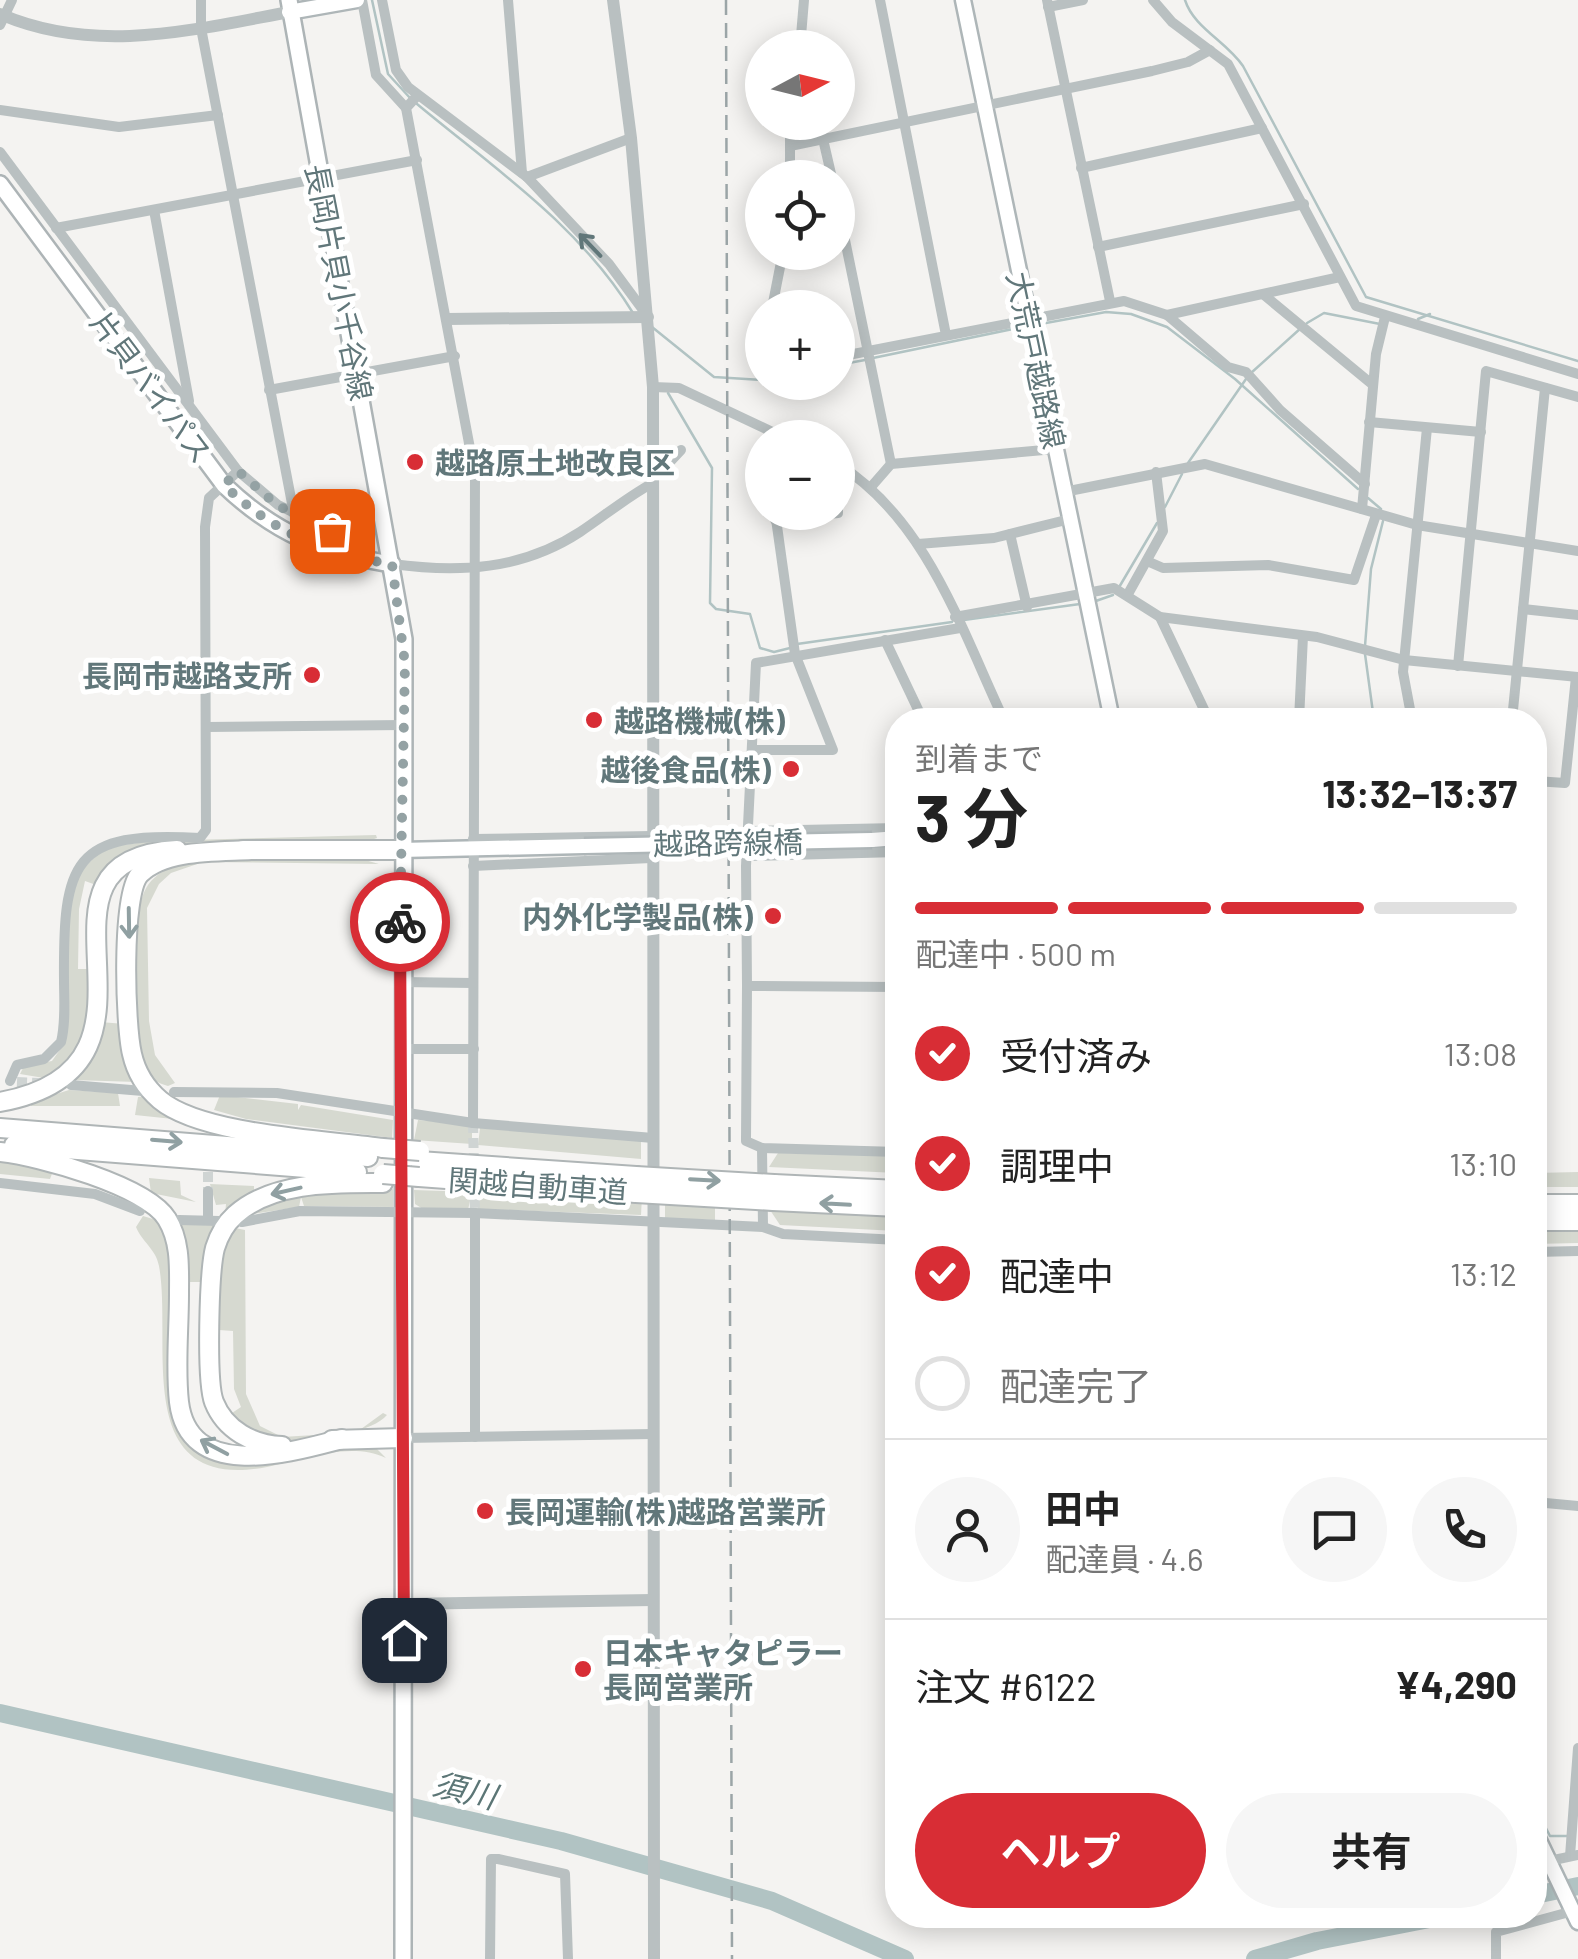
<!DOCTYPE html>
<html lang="ja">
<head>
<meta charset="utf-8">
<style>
	body { margin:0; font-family:Barlow,"Noto Sans JP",sans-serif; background:#f6f6f6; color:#222; height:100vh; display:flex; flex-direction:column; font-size:38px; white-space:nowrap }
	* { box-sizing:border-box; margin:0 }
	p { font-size:32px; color:#767676 }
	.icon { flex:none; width:55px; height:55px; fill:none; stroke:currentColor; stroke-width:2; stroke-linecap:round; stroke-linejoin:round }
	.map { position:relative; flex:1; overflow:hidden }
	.side { position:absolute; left:885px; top:708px; width:662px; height:1220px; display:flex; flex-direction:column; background:#fff; border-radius:40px; box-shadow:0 5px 25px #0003 }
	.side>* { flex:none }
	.needle { width:65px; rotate:83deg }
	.controls { position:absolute; left:745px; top:30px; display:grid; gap:20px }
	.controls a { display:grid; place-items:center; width:110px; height:110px; border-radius:50%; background:#fff; box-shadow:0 5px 25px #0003; font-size:50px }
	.pin { position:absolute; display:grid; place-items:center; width:85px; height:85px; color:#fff; margin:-42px; border-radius:20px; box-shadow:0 5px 15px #0006 }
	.courier { position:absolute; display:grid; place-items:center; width:100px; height:100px; margin:-50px; border:8px solid #d82d35; border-radius:50%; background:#fff; color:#222; box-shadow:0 2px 12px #0007 }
	.head em { font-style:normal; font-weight:700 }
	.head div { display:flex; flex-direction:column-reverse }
	.head { display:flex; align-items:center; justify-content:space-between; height:170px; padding:0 30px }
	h1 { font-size:65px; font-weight:700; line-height:75px }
	.bar { display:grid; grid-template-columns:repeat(4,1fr); gap:15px 10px; align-content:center; height:120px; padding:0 30px }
	.bar i { height:12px; border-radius:8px; background:#e0e0e0 }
	.bar .on { background:#d82d35 }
	.bar p { grid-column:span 4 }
	.line { display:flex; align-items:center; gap:25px; padding:0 30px; border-top:2px solid #e0e0e0 }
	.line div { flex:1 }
	.round { display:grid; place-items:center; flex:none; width:105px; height:105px; border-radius:52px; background:#f6f6f6 }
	ol { padding:0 30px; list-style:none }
	li { display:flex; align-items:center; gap:30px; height:110px }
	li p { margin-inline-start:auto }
	li .icon { padding:10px; border-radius:50%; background:#d82d35; color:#fff; stroke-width:4 }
	li:last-child { color:#767676 }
	li i { width:55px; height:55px; border:5px solid #e0e0e0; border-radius:50% }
	.button { display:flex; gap:20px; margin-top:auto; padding:20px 30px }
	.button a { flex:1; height:115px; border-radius:60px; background:#d82d35; color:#fff; font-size:40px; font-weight:700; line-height:115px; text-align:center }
	.button a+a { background:#f6f6f6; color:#222 }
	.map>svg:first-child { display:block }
	.green { fill:#d6d9d0 }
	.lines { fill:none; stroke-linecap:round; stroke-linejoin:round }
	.stream { stroke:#b1c3c3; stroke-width:2.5 }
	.river { stroke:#b1c3c3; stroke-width:18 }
	.minor-tunnel { stroke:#cfd4d3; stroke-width:10; stroke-dasharray:10 5; stroke-linecap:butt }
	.secondary-casing { stroke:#aeb6b8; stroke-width:19 }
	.primary-casing { stroke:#adb4b6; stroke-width:20 }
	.motorway-casing { stroke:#afb5b6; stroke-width:22 }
	.minor { stroke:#b9c0c1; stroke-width:10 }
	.tertiary { stroke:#b9c0c1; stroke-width:12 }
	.secondary { stroke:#fff; stroke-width:14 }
	.primary { stroke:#fff; stroke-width:15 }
	.motorway { stroke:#fff; stroke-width:18 }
	.rail { stroke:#9ba5a7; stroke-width:2.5; stroke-dasharray:15 8; stroke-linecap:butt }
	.secondary-bridge-casing { stroke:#aeb6b8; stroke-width:19; stroke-linecap:butt }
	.motorway-bridge-casing { stroke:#afb5b6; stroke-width:22; stroke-linecap:butt }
	.secondary-bridge { stroke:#fff; stroke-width:14 }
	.motorway-bridge { stroke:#fff; stroke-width:18 }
	.oneway { stroke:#61777a }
	.oneway2 { stroke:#90a0a2 }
	.done { stroke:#94a2a4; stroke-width:10; stroke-dasharray:0 18 }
	.route { stroke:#d82d35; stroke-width:12 }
	.poi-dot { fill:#d82d35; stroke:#fff; stroke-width:4 }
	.labels { text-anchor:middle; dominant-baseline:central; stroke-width:10; stroke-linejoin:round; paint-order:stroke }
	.street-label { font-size:30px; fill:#61777a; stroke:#fff }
	.poi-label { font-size:30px; font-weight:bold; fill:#61777a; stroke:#fff; text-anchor:start }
	.water-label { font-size:32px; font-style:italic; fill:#5c7676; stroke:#fff }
</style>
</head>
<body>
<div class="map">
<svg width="1578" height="1959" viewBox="0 0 1578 1959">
	<rect width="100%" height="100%" fill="#f4f3f1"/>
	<!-- green -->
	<g class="green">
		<path d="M376,835l1,3 -9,3 -218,5 -26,11 -25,29 -14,-5 -6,28 -1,60h14c0,62 1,65 -42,110l-30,-5 4,-8 28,-5 14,-20v-128l15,-42 17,-17 11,-7 42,-6z"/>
		<path d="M218,857l140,1 21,6 -176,-2 -32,11 -12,11 -12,24 2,113 6,34 20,28 -7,3c-11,-3 -17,-7 -23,-18 -16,-30 -17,-155 3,-183 16,-22 45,-24 70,-28z"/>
		<path d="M100,1022l25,2 12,58 -64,-2 18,-18z"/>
		<path d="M69,1090l49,3 2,13h-89v-4z"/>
		<path d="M220,1095l78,9v6l3,-5 92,15 -1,18 -146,-19 -32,-9z"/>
		<path d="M147,1096l28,19 -2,4 -38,-4 3,-18z"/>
		<path d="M418,1120l48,4 6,8v12l-58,-4z"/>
		<path d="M480,1128l161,12v19l-163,-14z"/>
		<path d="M778,1153l119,2v18l-128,-6z"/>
		<path d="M0,1159l53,12 -3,8 -50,-5z"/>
		<path d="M1578,1172v15h-43v-14z"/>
		<path d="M149,1178l31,3 1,14 15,7 -45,-9z"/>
		<path d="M210,1184l44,2v9l-20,10 -9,10 1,-11 -10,1z"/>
		<path d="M341,1188l52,1v18l-89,-1 -3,-9 -2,10 -53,8 17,-13z"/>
		<path d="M414,1190l58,2 -4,18 -45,-1 -8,-5z"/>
		<path d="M477,1192l165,5 -1,18 -163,-6z"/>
		<path d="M665,1198l50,3v19l-50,-2z"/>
		<path d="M770,1210l127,5v16l-117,-6z"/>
		<path d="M143,1216l20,6 9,28 3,146 38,58 161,-8 12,12c-37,-17 -82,2 -119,9 -138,26 -94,-124 -108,-201 -3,-17 -17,-24 -23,-39z"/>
		<path d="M181,1224l39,1 -11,57h-25z"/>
		<path d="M1578,1225v18l-43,1v-18z"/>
		<path d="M235,1228l10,2 1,164 14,32 22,11 33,-2 46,-6 22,-16 4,2c-19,22 -96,30 -124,22 -12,-4 -23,-14 -34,-22l12,-8 -7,-18 -1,-58 -14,-1c0,-33 -5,-75 16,-102z"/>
	</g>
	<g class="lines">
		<!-- stream -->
		<g class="stream">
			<path d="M372,0l16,74 23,25"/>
			<path d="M1185,0c9,28 41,41 58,66l123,231 212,64"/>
			<path d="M417,104c78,65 162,121 216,209"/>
			<path d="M1418,319l12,-5"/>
			<path d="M1307,323l17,-10 56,11"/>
			<path d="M1035,325l71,-13 25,2 36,13 68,52 123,110"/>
			<path d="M652,327l62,50 48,3"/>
			<path d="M873,358l154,-32"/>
			<path d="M838,365l27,-5"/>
			<path d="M1251,373l50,-45"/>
			<path d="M668,393l44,75 -2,135 6,6 34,5 10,34 14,4 16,-4"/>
			<path d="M1188,463l58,-84"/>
			<path d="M1368,498l13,11"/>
			<path d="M1165,507l17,-33"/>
			<path d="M1118,589l39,-66"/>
			<path d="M1093,602l20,-7"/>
			<path d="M964,620l116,-16"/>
			<path d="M797,644l155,-22"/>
			<path d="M1365,646l6,-77 12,-48"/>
			<path d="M1365,654l9,66"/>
			<path d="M1535,1807l15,29h20"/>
		</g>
		<!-- river -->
		<g class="river">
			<path d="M0,1713l561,128 211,60 133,58"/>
			<path d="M1535,1895l43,-9"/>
			<path d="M1255,1959l62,-18 133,-26"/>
		</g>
		<!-- minor-tunnel -->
		<g class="minor-tunnel">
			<path d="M17,1082l23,1"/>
			<path d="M473,1123l2,90"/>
			<path d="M208,1157v34"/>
		</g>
		<!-- secondary casing -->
		<g class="secondary-casing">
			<g id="secondary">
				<path d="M963,0l149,720"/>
				<path d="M289,12l68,-12"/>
				<path d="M872,840l26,-2"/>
				<path d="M400,850l184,-4"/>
				<path d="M1535,1832l43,90"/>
			</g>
		</g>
		<!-- primary casing -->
		<g class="primary-casing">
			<g id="primary">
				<path d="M289,0l115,639 -1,1320"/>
				<path d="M0,184l224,301c50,48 100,69 168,79"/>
			</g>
		</g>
		<!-- motorway casing -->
		<g class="motorway-casing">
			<g id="motorway">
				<path d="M243,850h157"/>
				<path d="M251,850c-32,2 -86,-1 -111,24 -19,19 -15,151 -8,180 4,18 14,34 28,46 42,35 166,40 223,48"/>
				<path d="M0,1102c198,-36 2,-243 177,-252"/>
				<path d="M0,1128l368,29"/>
				<path d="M14,1145l343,27"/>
				<path d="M0,1152c39,4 147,34 167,67 14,23 12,50 12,75 0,36 -4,73 0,108 10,81 113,50 163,37"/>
				<path d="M419,1161l217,15"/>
				<path d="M419,1177l217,16"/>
				<path d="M774,1184l124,6"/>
				<path d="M773,1201l125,6"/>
				<path d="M1535,1204h43"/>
				<path d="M1535,1221h43"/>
				<path d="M332,1440l71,-2"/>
				<path d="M282,1446c-29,-1 -57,-16 -68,-44 -8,-21 -5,-131 1,-154 4,-13 10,-24 20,-33 38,-34 100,-32 148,-32"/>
			</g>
		</g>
		<!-- minor -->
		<g class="minor">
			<path d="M201,0v28l93,486"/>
			<path d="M362,0l14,75 30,33"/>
			<path d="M382,0l14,70 12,17 119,90 82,87 37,50"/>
			<path d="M508,0l14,173"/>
			<path d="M880,0l66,335"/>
			<path d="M1047,0l63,301"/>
			<path d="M1153,0l19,22 56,42 128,242 222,68"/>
			<path d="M1048,7l35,-7"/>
			<path d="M0,25l12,-25"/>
			<path d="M800,48l4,-48"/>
			<path d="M417,96l-11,12 69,367 -2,648"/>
			<path d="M0,110l119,17 99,-12"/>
			<path d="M823,139l9,39"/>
			<path d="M790,146l362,-75 36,-9 22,-12"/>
			<path d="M0,152l238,319 40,34 54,26"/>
			<path d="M1081,168l181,-40"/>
			<path d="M527,177l104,-39"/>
			<path d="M790,178v-56"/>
			<path d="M838,206l53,258"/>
			<path d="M154,210l35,191"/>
			<path d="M56,228l361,-68"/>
			<path d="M1098,247l206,-43"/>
			<path d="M1264,295l109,90"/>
			<path d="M772,308l11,-56"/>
			<path d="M1167,315l173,-38"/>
			<path d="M838,357l286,-56 43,14 61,52 18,5 34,38 85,74"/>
			<path d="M653,387l26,1 106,50"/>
			<path d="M269,390l186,-34"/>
			<path d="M1369,422l112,10"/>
			<path d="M838,464c89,56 123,165 166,256"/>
			<path d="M651,472l15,-6 15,-16"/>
			<path d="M871,487l20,-23 164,-15"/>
			<path d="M1064,492l141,-28 212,61 161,26"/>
			<path d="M1362,509l14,-155 9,-37"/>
			<path d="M775,520l63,-7v-8"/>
			<path d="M1010,534l17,73"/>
			<path d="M918,544l76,-6 76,-19"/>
			<path d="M1147,561l16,7 105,-3 86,15 22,-65"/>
			<path d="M392,564c67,9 130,6 188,-32 24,-16 46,-34 71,-48"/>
			<path d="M1128,594l35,-63 -7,-59"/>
			<path d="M1523,609l55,6"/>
			<path d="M955,617l159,-29 46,29 157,20 87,23 174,17"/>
			<path d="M1160,617l49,103"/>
			<path d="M885,640l38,80"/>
			<path d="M1458,666l28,-295 92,26"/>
			<path d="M1186,720l17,-9"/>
			<path d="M1299,720l4,-84"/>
			<path d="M1412,720l-9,-48 24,-244"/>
			<path d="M1512,720l33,-332"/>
			<path d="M207,727l197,-2"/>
			<path d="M752,750h81l-38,-96 -20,-142"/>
			<path d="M1535,781l30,2 11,-106"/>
			<path d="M752,831l146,-3"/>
			<path d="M473,839l178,-3"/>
			<path d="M748,856l150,-4"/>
			<path d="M473,866l178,-8"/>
			<path d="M401,982l72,1"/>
			<path d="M747,986l-1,155 16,7 136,4"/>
			<path d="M898,987l-151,-1 -1,-120 10,-203 204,-35"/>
			<path d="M400,1049h74"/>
			<path d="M10,1081l7,-16 27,-6 17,-17c5,-20 3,-42 3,-62 -1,-118 8,-150 136,-142l6,-8 -1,-303 4,-29 29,-27"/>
			<path d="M71,1085l72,6"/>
			<path d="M174,1092l103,1 196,30 180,15"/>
			<path d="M762,1148l1,79"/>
			<path d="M0,1183l95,11 45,17"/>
			<path d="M475,1213v224"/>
			<path d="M179,1220l40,1"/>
			<path d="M208,1220v-29"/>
			<path d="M242,1222l58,-11 175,2 288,14 20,7 115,6"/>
			<path d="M1535,1252l43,-1"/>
			<path d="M403,1438l250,-4"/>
			<path d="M1535,1502l43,4"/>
			<path d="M1570,1856l8,-108"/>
			<path d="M1549,1861l29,-6"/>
			<path d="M490,1959l1,-100h7l67,15 3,85"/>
			<path d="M1496,1959v-27l77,-21"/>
		</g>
		<!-- tertiary -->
		<g class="tertiary">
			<path d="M613,0l18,138 22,249 1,1572"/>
			<path d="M0,14c95,41 192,16 289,-2"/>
			<path d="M447,319l201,-2"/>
			<path d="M404,1604l249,-4"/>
		</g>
		<!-- secondary -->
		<use href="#secondary" class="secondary"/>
		<!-- primary -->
		<use href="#primary" class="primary"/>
		<!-- motorway -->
		<use href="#motorway" class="motorway"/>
		<!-- rail -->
		<path class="rail" d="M726,0l6,1959"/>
		<!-- secondary-bridge casing -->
		<g class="secondary-bridge-casing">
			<path id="secondary-bridge" d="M584,846l288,-6"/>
		</g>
		<!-- motorway-bridge casing -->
		<g class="motorway-bridge-casing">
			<g id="motorway-bridge">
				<path d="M383,1148l37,3"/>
				<path d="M383,1174l36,3"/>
				<path d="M636,1176l138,8"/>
				<path d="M636,1193l137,8"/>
			</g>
		</g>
		<!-- secondary-bridge -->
		<use href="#secondary-bridge" class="secondary-bridge"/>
		<!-- motorway-bridge -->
		<use href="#motorway-bridge" class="motorway-bridge"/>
	</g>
	<!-- one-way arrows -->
	<defs><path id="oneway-shaft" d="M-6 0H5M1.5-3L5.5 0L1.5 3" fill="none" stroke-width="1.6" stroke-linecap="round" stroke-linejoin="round" transform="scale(2.5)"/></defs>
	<use class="oneway" href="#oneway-shaft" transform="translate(590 245) rotate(-134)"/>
	<g class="oneway2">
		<use href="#oneway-shaft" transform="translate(129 923) rotate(89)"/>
		<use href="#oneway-shaft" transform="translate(167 1141) rotate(5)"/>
		<use href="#oneway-shaft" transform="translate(705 1180) rotate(3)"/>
		<use href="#oneway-shaft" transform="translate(286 1191) rotate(167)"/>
		<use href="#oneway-shaft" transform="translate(835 1204) rotate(-177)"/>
		<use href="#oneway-shaft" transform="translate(214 1447) rotate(-152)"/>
	</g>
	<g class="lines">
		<!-- done -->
		<path class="done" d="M332,531l-54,-25 -40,-35 -14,14c50,48 101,69 168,79l13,100 -5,258"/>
		<!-- route -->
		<path class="route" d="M400,922l4,718"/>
	</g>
	<!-- markers -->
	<g class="poi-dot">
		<circle cx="415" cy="462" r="10"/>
		<circle cx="312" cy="675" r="10"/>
		<circle cx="594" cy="720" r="10"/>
		<circle cx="791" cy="769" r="10"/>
		<circle cx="773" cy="916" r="10"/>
		<circle cx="485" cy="1511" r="10"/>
		<circle cx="583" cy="1669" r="10"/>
	</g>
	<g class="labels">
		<!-- street labels -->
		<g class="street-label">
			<text transform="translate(340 282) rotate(79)">長岡片貝小千谷線</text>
			<text transform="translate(1037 360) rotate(78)">大荒戸越路線</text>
			<text transform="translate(152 387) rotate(53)">片貝バイパス</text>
			<text transform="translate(728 842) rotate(-1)">越路跨線橋</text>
			<text transform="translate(538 1185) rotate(4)">関越自動車道</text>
		</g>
		<!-- poi labels -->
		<g class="poi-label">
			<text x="435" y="462">越路原土地改良区</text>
			<text x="292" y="675" text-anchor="end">長岡市越路支所</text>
			<text x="614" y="720">越路機械(株)</text>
			<text x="771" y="769" text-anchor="end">越後食品(株)</text>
			<text x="753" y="916" text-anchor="end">内外化学製品(株)</text>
			<text x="505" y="1511">長岡運輸(株)越路営業所</text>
			<text x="603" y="1652">日本キャタピラー<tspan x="603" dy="34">長岡営業所</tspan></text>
		</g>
		<!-- water labels -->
		<g class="water-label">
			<text transform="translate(465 1789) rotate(13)">須川</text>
		</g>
	</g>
</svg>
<div class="controls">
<a><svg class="needle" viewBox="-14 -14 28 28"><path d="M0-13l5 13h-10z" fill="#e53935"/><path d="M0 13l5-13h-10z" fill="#767676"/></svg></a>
<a><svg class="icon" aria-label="locate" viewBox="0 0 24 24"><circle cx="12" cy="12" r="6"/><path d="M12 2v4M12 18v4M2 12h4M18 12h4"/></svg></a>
<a>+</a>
<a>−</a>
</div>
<div class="pin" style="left:332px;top:531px;background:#ea580c"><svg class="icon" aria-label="bag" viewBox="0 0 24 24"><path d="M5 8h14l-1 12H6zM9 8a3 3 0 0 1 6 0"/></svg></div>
<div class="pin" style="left:404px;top:1640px;background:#1f2937"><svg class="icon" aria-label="home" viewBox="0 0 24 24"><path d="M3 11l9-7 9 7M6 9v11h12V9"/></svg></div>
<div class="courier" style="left:400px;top:922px"><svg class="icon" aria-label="bike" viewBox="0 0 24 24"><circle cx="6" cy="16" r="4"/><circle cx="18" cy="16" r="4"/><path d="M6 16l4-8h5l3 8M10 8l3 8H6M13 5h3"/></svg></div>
<section class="side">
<div class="head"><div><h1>3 分</h1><p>到着まで</p></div><em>13:32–13:37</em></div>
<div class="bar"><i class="on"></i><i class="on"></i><i class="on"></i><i></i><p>配達中 · 500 m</p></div>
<ol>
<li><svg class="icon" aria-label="check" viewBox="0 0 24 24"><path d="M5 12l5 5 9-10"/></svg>受付済み<p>13:08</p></li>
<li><svg class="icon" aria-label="check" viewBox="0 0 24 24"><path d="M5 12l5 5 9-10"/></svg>調理中<p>13:10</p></li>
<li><svg class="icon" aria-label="check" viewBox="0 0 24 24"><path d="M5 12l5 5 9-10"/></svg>配達中<p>13:12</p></li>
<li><i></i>配達完了</li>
</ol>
<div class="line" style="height:180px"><a class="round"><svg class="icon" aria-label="person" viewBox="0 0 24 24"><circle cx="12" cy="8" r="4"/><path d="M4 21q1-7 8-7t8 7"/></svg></a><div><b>田中</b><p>配達員 · 4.6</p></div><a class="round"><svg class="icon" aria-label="chat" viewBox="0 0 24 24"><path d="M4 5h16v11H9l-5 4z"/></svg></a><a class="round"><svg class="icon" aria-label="phone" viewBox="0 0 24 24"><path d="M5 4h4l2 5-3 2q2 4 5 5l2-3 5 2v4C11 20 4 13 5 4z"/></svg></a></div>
<div class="line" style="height:130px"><div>注文 #6122</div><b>¥4,290</b></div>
<div class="button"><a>ヘルプ</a><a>共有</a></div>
</section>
</div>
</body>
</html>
